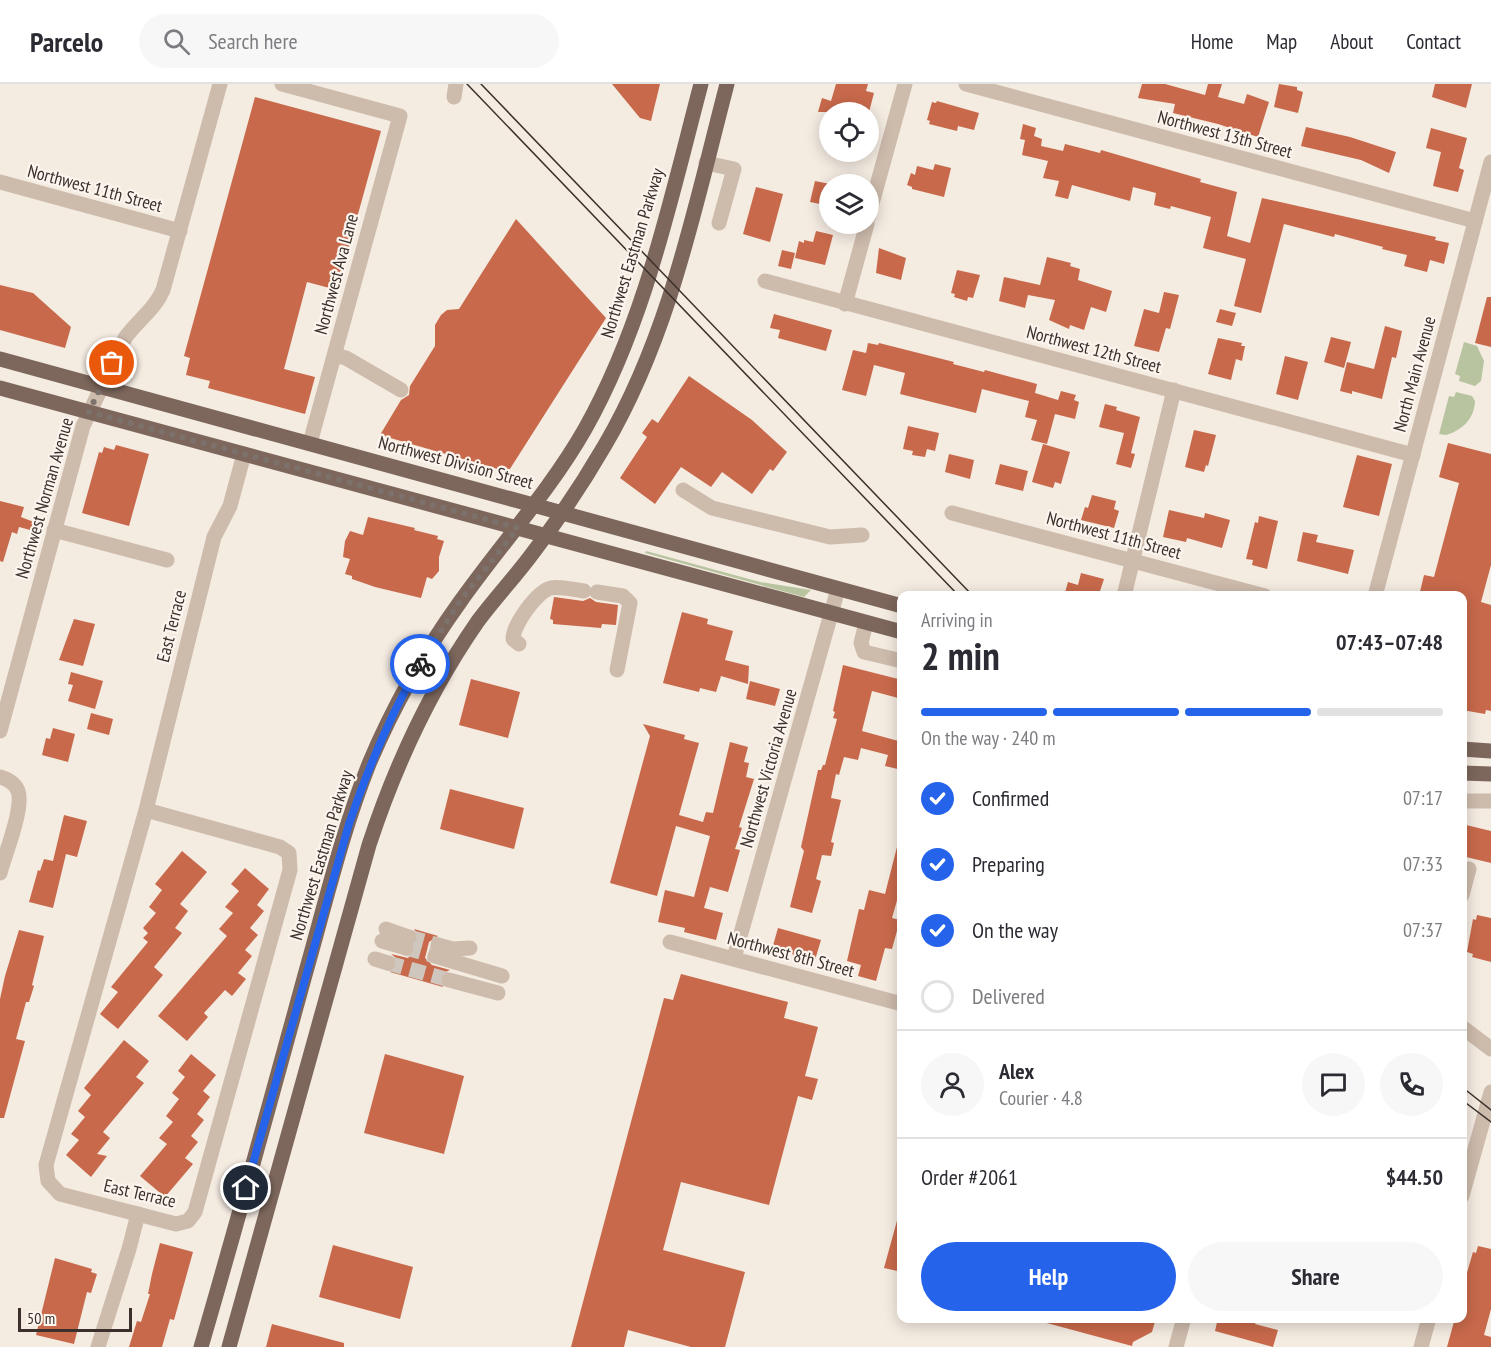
<!DOCTYPE html>
<html lang="en">
<head>
<meta charset="utf-8">
<style>
	body { margin:0; font-family:"PT Sans Narrow",sans-serif; background:#f7f7f7; color:#2b2b33; height:100vh; display:flex; flex-direction:column; font-size:22px; white-space:nowrap }
	* { box-sizing:border-box; margin:0 }
	p { font-size:20px; color:#7c7c81 }
	.icon { flex:none; width:33px; height:33px; fill:none; stroke:currentColor; stroke-width:2; stroke-linecap:round; stroke-linejoin:round }
	.map { position:relative; flex:1; overflow:hidden }
	.side { position:absolute; left:897px; top:507px; width:570px; height:732px; display:flex; flex-direction:column; background:#fff; border-radius:12px; box-shadow:0 3px 15px #0003 }
	.side>* { flex:none }
	.fabs { position:absolute; left:819px; top:18px; display:grid; gap:12px }
	.fabs a { display:grid; place-items:center; width:60px; height:60px; border-radius:50%; background:#fff; box-shadow:0 3px 15px #0003; font-size:30px }
	.scale { position:absolute; left:18px; bottom:15px; width:114px; box-sizing:border-box; padding-left:6px; border:3px solid #3b302b; border-top:0; font-size:16px; line-height:21px; white-space:nowrap; color:#3b302b; -webkit-text-stroke:4px #fbf5ee; paint-order:stroke }
	.pin { position:absolute; display:grid; place-items:center; width:51px; height:51px; color:#fff; margin:-26px; border:3px solid #fff; border-radius:50%; box-shadow:0 2px 6px #0007 }
	.courier { position:absolute; display:grid; place-items:center; width:60px; height:60px; margin:-30px; border:4px solid #2563eb; border-radius:50%; background:#fff; color:#222; box-shadow:0 2px 8px #0007 }
	.headline em { font-style:normal; font-weight:700 }
	.headline div { display:flex; flex-direction:column-reverse }
	.headline { display:flex; align-items:center; justify-content:space-between; height:102px; padding:0 24px }
	h1 { font-size:39px; font-weight:700; line-height:45px }
	.bar { display:grid; grid-template-columns:repeat(4,1fr); gap:9px 6px; align-content:center; height:72px; padding:0 24px }
	.bar i { height:8px; border-radius:4px; background:#e1e1e2 }
	.bar .selected { background:#2563eb }
	.bar p { grid-column:span 4 }
	.line { display:flex; align-items:center; gap:15px; padding:0 24px; border-top:2px solid #e1e1e2 }
	.line div { flex:1 }
	.round { display:grid; place-items:center; flex:none; width:63px; height:63px; border-radius:32px; background:#f7f7f7 }
	ol { padding:0 24px; list-style:none }
	li { display:flex; align-items:center; gap:18px; height:66px }
	li p { margin-inline-start:auto }
	li .icon { padding:6px; border-radius:50%; background:#2563eb; color:#fff; stroke-width:4 }
	li:last-child { color:#7c7c81 }
	li i { width:33px; height:33px; border:3px solid #e1e1e2; border-radius:50% }
	.action { display:flex; gap:12px; margin-top:auto; padding:12px 24px }
	.action a { flex:1; height:69px; border-radius:36px; background:#2563eb; color:#fff; font-size:24px; font-weight:700; line-height:69px; text-align:center }
	.action a+a { background:#f7f7f7; color:#2b2b33 }
	header { display:flex; align-items:center; gap:36px; box-sizing:border-box; height:84px; padding:0 30px; background:#fff; border-bottom:2px solid #e1e1e2 }
	header strong { font-size:28px }
	nav { display:flex; gap:33px; margin-inline-start:auto; font-size:21px }
	.search { width:420px; height:54px; background:#f7f7f7; display:flex; align-items:center; gap:15px; box-sizing:border-box; padding:0 21px; border-radius:33px; color:#7c7c81; font-size:22px }
	.map>svg:first-child { display:block }
	.green { fill:#b8c4a0 }
	.building { fill:#c8694b }
	.lines { fill:none; stroke-linecap:round; stroke-linejoin:round }
	.minor-tunnel { stroke:#cfc6bd; stroke-width:15; stroke-dasharray:15 8; stroke-linecap:butt }
	.minor { stroke:#cdbbac; stroke-width:15 }
	.major { stroke:#7d675c; stroke-width:15 }
	.tram { stroke:#3b302b; stroke-width:1.5 }
	.done { stroke:#7c716b; stroke-width:6; stroke-dasharray:0 10.8 }
	.route { stroke:#2563eb; stroke-width:8 }
	.labels { text-anchor:middle; dominant-baseline:central; stroke-width:4.5; stroke-linejoin:round; paint-order:stroke }
	.street-label { font-size:18px; fill:#3b302b; stroke:#fbf5ee }
</style>
</head>
<body>
<header>
<strong>Parcelo</strong>
<div class="search"><svg class="icon" aria-label="search" viewBox="0 0 24 24"><circle cx="10" cy="10" r="6"/><path d="M15 15l6 6"/></svg>Search here</div>
<nav><a>Home</a><a>Map</a><a>About</a><a>Contact</a></nav>
</header>
<div class="map">
<svg width="1491" height="1263" viewBox="0 0 1491 1263">
	<rect width="100%" height="100%" fill="#f4ebe1"/>
	<!-- green -->
	<g class="green">
		<path d="M1464,258l13,4 7,15 -3,20 -6,5 -16,-5 1,-5 -5,-2z"/>
		<path d="M1456,308l16,4 3,5c-1,19 -13,29 -29,34l-7,-1 10,-38 5,1z"/>
		<path d="M646,467l114,31 51,8 -7,7 -159,-44z"/>
	</g>
	<!-- building -->
	<g class="building">
		<path d="M612,0h48l-9,37 -11,-3z"/>
		<path d="M836,0h32l-2,7 8,2 -5,19h-51l4,-14 9,3z"/>
		<path d="M1142,0h23l40,11 3,-11h14l-4,13 26,7 3,-10 22,8 -11,35 -40,-13 -45,-11 2,-9 -37,-6z"/>
		<path d="M1279,0l18,3v3l6,2 -5,21 -24,-6z"/>
		<path d="M1435,0h37l-6,24 -34,-11z"/>
		<path d="M255,13l126,34 -44,159 -30,-8 -23,87 31,8 -10,37 -97,-26 2,-7 -24,-6 4,-17 -6,-2z"/>
		<path d="M937,17l42,12 -5,17 -16,-4 -1,5 -28,-7 1,-3 -3,-1 5,-18 4,1z"/>
		<path d="M1023,40l13,4 -2,8 8,3 -1,7 22,5 2,-7 35,9 1,-3 100,29 -1,3 37,10 -10,44 23,7 12,-45 174,39 -1,3 14,3 -5,21 -14,-4 -3,12 -23,-6 3,-11 -25,-6 1,-2 -48,-13 -1,3 -50,-13 -23,89 -27,-7 12,-47 -43,-11 8,-31 -40,-11 -1,3 -16,-4 2,-12 -23,-6 -3,14 -58,-16 -4,14 -13,-3 4,-15 -16,-3 5,-17 -26,-6 3,-15 -5,-1z"/>
		<path d="M1306,43l44,10 46,15 -7,21 -28,-13 -60,-14z"/>
		<path d="M1431,44l36,10 -8,30 5,2 -6,22 -25,-6 8,-34 -15,-4z"/>
		<path d="M935,80l16,4 -7,29 -32,-8v-2l-5,-2 4,-12 4,2 2,-9 16,4z"/>
		<path d="M815,97l15,3v22l-20,-4z"/>
		<path d="M756,103l27,7 -13,48 -27,-8z"/>
		<path d="M516,135l90,99 -98,154 -128,-37 21,-35 8,-5 1,-9 25,-40v-21l6,-10 6,-5 12,-1z"/>
		<path d="M816,147l17,4 -8,30 -30,-7 4,-17 5,2v-3l9,2z"/>
		<path d="M879,164l27,10 -5,22 -25,-7z"/>
		<path d="M782,166l13,3 -4,16 -13,-3z"/>
		<path d="M1047,173l24,6 -1,3 10,3 -2,11 34,11 -6,21 -15,-5 -7,23 -14,-5 -1,4 -20,-9 6,-20 -27,-5 -3,13 -26,-7 5,-24 36,8z"/>
		<path d="M957,186l23,5 -7,23 -5,-1 -1,4 -13,-4 1,-3 -4,-1z"/>
		<path d="M0,201l33,8 38,34 -6,21 -65,-18z"/>
		<path d="M1164,208l15,3 -9,34 -4,-1 -7,24 -25,-6 10,-37 15,4z"/>
		<path d="M1487,213h4v50l-16,-4z"/>
		<path d="M1220,225l16,4 -4,13 -16,-4z"/>
		<path d="M774,230l58,16 -6,21 -48,-13 2,-8 -10,-2z"/>
		<path d="M1385,242l17,5 -6,27 -4,-1 -10,42 -30,-8v3l-12,-3 7,-29 27,7z"/>
		<path d="M1331,253l20,5 -7,26 -20,-6z"/>
		<path d="M1218,254l24,5 -1,3h4l-3,15 -6,-2 -5,21 -23,-6z"/>
		<path d="M868,259l10,2 1,-2 75,19 -1,2 31,8 1,-2 52,14 -2,9 23,7 3,-9 15,4 -2,5 5,2 -4,17 -20,-5 -8,30 -16,-4 6,-20 -12,-3 4,-16 -47,-12 -6,24 -76,-19 5,-21 -31,-8 -8,31 -24,-6 11,-40 13,3z"/>
		<path d="M1285,272l23,6 -10,38 -22,-6z"/>
		<path d="M689,292l63,44 35,32 -14,19 -3,-2 -18,25 -30,-22 -11,15 -30,-20 -26,37 -35,-26 27,-41 -5,-4 10,-14 6,4z"/>
		<path d="M1105,320l12,3 -1,3 24,7 -9,36 4,1 -4,14 -15,-4 8,-31 -25,-6z"/>
		<path d="M908,342l31,7 -4,18 -8,-2 -2,8 -13,-2 1,-4 -10,-2z"/>
		<path d="M1194,346l22,5 -8,31 -2,-1 -2,7 -19,-5z"/>
		<path d="M1448,359l43,11v111l-10,37 10,3v106l-5,-1 -1,4 -23,-4v-114h-43l5,-21 10,2 25,-94 -20,-6z"/>
		<path d="M1043,360l27,8 -9,32 -6,-2 -2,6 -21,-6z"/>
		<path d="M116,361l33,9 -20,72 -47,-13 17,-61 3,1 2,-6 10,3z"/>
		<path d="M949,370l25,6 -4,19 -25,-7z"/>
		<path d="M1357,371l35,9 -13,52 -36,-9z"/>
		<path d="M1000,380l28,7 -5,20 -28,-7z"/>
		<path d="M1092,411l24,6 -2,8 5,2 -5,17 -33,-8 4,-13 3,1z"/>
		<path d="M0,417l24,6 -3,10 23,9 -2,7 -23,-6 -2,7 -5,-2 -9,30 -3,-1z"/>
		<path d="M1169,426l35,8 1,-5 25,7 -8,28 -35,-10 -1,4 -23,-5z"/>
		<path d="M1259,432l19,5 -11,48 -15,-4 1,-5 -7,-1 9,-37 3,1z"/>
		<path d="M368,433l47,11 -1,2 24,6 -1,3 7,2 -5,16v14l-7,8 -5,-2 -6,21 -46,-11 -23,-8v-3l-7,-2 5,-15 -7,-2 2,-16 5,-10 13,4z"/>
		<path d="M1303,448l15,3 -2,7 38,8 -6,24 -51,-13z"/>
		<path d="M1081,489l23,6 -4,12 3,1v4h-39l4,-14 10,3z"/>
		<path d="M554,513l29,4 7,-3 6,4 22,3 -2,20 -14,-1 -1,4 -48,-4v-4l-3,-1z"/>
		<path d="M682,528l26,7 -1,5 26,7 -8,29 24,6 -1,18 -27,-8 -5,16 -16,-4 -1,4 -36,-9z"/>
		<path d="M74,535l21,5 -12,42 -24,-6z"/>
		<path d="M843,581l59,15v19l-30,-8 -10,40 40,11v28l-17,-4 3,-11 -27,-7 -3,12 -14,-3 -5,18 -3,-1 -5,24 10,2 -10,42 3,1 -3,13 -9,-1 -6,24 5,2 -9,32 -22,-6 14,-56 -3,-4 17,-77h3l2,-5h2l12,-46 -4,-1 2,-6 -2,-1z"/>
		<path d="M71,588l32,9 -8,28 -27,-8 5,-16 -5,-1z"/>
		<path d="M471,595l49,13 -12,46 -49,-13z"/>
		<path d="M750,597l30,8 -5,17 -29,-7z"/>
		<path d="M91,629l22,6 -4,16 -22,-6z"/>
		<path d="M643,640l42,11 -1,4 15,4 -20,72 24,7 3,-10 7,1 17,-71 18,5 -4,15 5,1 -3,14 8,2 -15,48 3,1 -7,21 5,1 -12,42 -18,-5 -6,21 19,5 -7,27 -32,-8 1,-4 -27,-6 7,-32 29,7 16,-61 -34,-10 -19,70 -47,-13 40,-147z"/>
		<path d="M53,644l22,6 -7,28 -26,-7 4,-17 4,1z"/>
		<path d="M450,705l74,19 -10,41 -74,-20z"/>
		<path d="M64,731l23,6 -10,36 -11,-3 -13,54 -24,-6 9,-32 2,1 4,-12 9,2z"/>
		<path d="M1462,740l29,7v32l-29,-7z"/>
		<path d="M897,763h5v36l-10,35 8,2 -8,29 -7,-1 -9,33 -18,-5 3,-11 -14,-4 12,-52 5,1 5,-20 16,4z"/>
		<path d="M182,767l25,21 -27,32 8,7 -13,17 7,5 -28,34 9,8 -45,54 -18,-15 18,-22 -7,-5 37,-45 -5,-4 5,-5 -5,-5 13,-15 -7,-6 13,-17 -7,-6z"/>
		<path d="M245,784l24,21 -12,16 7,6 -14,17 8,7 -13,15 7,6 -14,17 8,6 -14,17 -7,-6 -21,23 4,4 -21,24 -29,-25 69,-80 -8,-7 14,-16 -8,-6 14,-16 -8,-7z"/>
		<path d="M1477,831l14,3v44l-19,-5 1,-3 -6,-2 6,-33 3,1z"/>
		<path d="M778,844l43,12 -6,20 -43,-11z"/>
		<path d="M414,845l24,7 -9,6 -4,16 7,7 18,5 -7,3 -3,4 3,10 -53,-15 7,-7 -2,-8 -4,-3 17,4 7,-7 4,-15z"/>
		<path d="M19,846l25,6 -12,49 2,1 -5,16h-3l-10,37 9,2 -21,77h-4v-119l5,-23z"/>
		<path d="M681,890l107,28 -4,16 34,9 -13,49 13,3 -6,21 -14,-4 -29,109 -88,-23 -18,68 82,22 -20,75h-34l-63,-17 -4,17h-53l93,-349 9,2z"/>
		<path d="M124,956l25,21 -13,16 8,6 -41,49 7,6 -13,16 10,2 -16,21 -25,-22 13,-15 -8,-6 14,-17 -7,-6 13,-16 -7,-7z"/>
		<path d="M191,970l25,21 -13,16 7,6 -13,17 7,6 -13,16 7,6 -13,16 8,6 -28,33 -25,-21 27,-32 -8,-6 14,-16 -7,-6 13,-17 -7,-6 13,-16 -7,-6z"/>
		<path d="M385,970l79,22 -20,78 -80,-21z"/>
		<path d="M898,1133h4v55l-18,-4z"/>
		<path d="M160,1159l33,9 -19,68 -4,-1 -8,28h-33l8,-26 4,1 9,-28h-2l4,-20z"/>
		<path d="M333,1161l80,22 -13,52 -81,-22z"/>
		<path d="M1478,1162l13,3v60l-7,26 7,2v10h-44l8,-29h7v-28l11,-38 3,1z"/>
		<path d="M55,1174l37,11 -1,3 6,2 -6,19 -4,-1 -13,52 -38,-9z"/>
		<path d="M1044,1234h112l-4,14 -19,10 -1,4 -89,-24z"/>
		<path d="M1218,1234h39l-2,6 23,6 -5,17 -58,-16z"/>
		<path d="M272,1240l72,19v4h-78z"/>
	</g>
	<g class="lines">
		<!-- minor-tunnel -->
		<g class="minor-tunnel">
			<path d="M409,853l29,8"/>
			<path d="M406,864l29,8"/>
			<path d="M388,879l61,17"/>
		</g>
		<!-- minor -->
		<g class="minor">
			<path d="M282,0l118,32 -90,327"/>
			<path d="M966,0l509,137"/>
			<path d="M454,13l2,-13"/>
			<path d="M706,79l28,6 -15,54"/>
			<path d="M0,98l180,49"/>
			<path d="M868,134l37,-134"/>
			<path d="M765,197l648,174"/>
			<path d="M845,220l22,-80"/>
			<path d="M335,271l11,3 55,32"/>
			<path d="M683,406l29,18 118,29 32,-2"/>
			<path d="M952,429l313,83"/>
			<path d="M54,446l113,30"/>
			<path d="M597,508l26,4 7,7 -13,67"/>
			<path d="M1124,512l50,-206"/>
			<path d="M1375,512l116,-434"/>
			<path d="M866,539l-5,20 3,9 38,9"/>
			<path d="M519,560l-6,-5c0,-14 24,-48 38,-51 10,-2 23,2 33,3"/>
			<path d="M0,647l83,-305 42,-88c12,-17 30,-29 38,-48l57,-206"/>
			<path d="M0,693c7,2 15,6 18,14 6,17 -13,63 -18,82"/>
			<path d="M1462,717h29"/>
			<path d="M146,726l134,37 9,6 1,17 -95,342 -7,9 -12,3 -116,-30 -12,-13 -2,-16 100,-355 68,-273 16,-31 14,-52"/>
			<path d="M1462,811l7,-26"/>
			<path d="M386,845l23,8"/>
			<path d="M382,857l24,7"/>
			<path d="M670,858l232,62"/>
			<path d="M438,861l15,4 17,-1"/>
			<path d="M435,872l67,20"/>
			<path d="M734,874l104,-369"/>
			<path d="M375,875l13,4"/>
			<path d="M449,896l49,13"/>
			<path d="M1462,943l29,22"/>
			<path d="M1462,1112l29,-104"/>
			<path d="M98,1263l31,-98 9,-35"/>
			<path d="M1176,1263l8,-29"/>
			<path d="M1421,1263l8,-29"/>
		</g>
		<!-- major -->
		<g class="major">
			<path d="M0,275l902,247"/>
			<path d="M0,304l902,244"/>
			<path d="M1462,665l29,2"/>
			<path d="M1462,689l29,1"/>
			<path d="M201,1263c36,-123 70,-248 104,-372 20,-70 37,-143 64,-211 24,-57 55,-112 91,-162 41,-58 89,-110 125,-173 60,-107 85,-228 116,-345"/>
			<path d="M229,1263l140,-502c26,-79 61,-155 109,-224 17,-23 37,-44 54,-67 27,-35 51,-71 73,-109 65,-111 90,-239 122,-361"/>
		</g>
		<!-- tram -->
		<g class="tram">
			<path d="M467,0l492,512"/>
			<path d="M481,0l492,512"/>
			<path d="M1462,1003l29,23"/>
			<path d="M1462,1016l29,22"/>
		</g>
	</g>
	<g class="lines">
		<!-- done -->
		<path class="done" d="M112,279l-23,49 429,116 -58,73 -40,63"/>
		<!-- route -->
		<path class="route" d="M246,1104l103,-364c19,-56 41,-109 71,-160"/>
	</g>
	<g class="labels">
		<!-- street labels -->
		<g class="street-label">
			<text transform="translate(1225 50) rotate(15)">Northwest 13th Street</text>
			<text transform="translate(95 104) rotate(15)">Northwest 11th Street</text>
			<text transform="translate(632 169) rotate(-73)">Northwest Eastman Parkway</text>
			<text transform="translate(336 190) rotate(-75)">Northwest Ava Lane</text>
			<text transform="translate(1094 265) rotate(15)">Northwest 12th Street</text>
			<text transform="translate(1414 290) rotate(-75)">North Main Avenue</text>
			<text transform="translate(456 378) rotate(15)">Northwest Division Street</text>
			<text transform="translate(44 414) rotate(-74)">Northwest Norman Avenue</text>
			<text transform="translate(1114 451) rotate(15)">Northwest 11th Street</text>
			<text transform="translate(171 542) rotate(-76)">East Terrace</text>
			<text transform="translate(768 684) rotate(-74)">Northwest Victoria Avenue</text>
			<text transform="translate(321 771) rotate(-73)">Northwest Eastman Parkway</text>
			<text transform="translate(791 870) rotate(15)">Northwest 8th Street</text>
			<text transform="translate(140 1109) rotate(13)">East Terrace</text>
		</g>
	</g>
</svg>
<div class="fabs">
<a><svg class="icon" aria-label="locate" viewBox="0 0 24 24"><circle cx="12" cy="12" r="6"/><path d="M12 2v4M12 18v4M2 12h4M18 12h4"/></svg></a>
<a><svg class="icon" aria-label="layers" viewBox="0 0 24 24"><path d="M12 4l9 5-9 5-9-5zM3 14l9 5 9-5"/></svg></a>
</div>
<div class="scale">50 m</div>
<div class="pin" style="left:112px;top:279px;background:#ea580c"><svg class="icon" aria-label="bag" viewBox="0 0 24 24"><path d="M5 8h14l-1 12H6zM9 8a3 3 0 0 1 6 0"/></svg></div>
<div class="pin" style="left:246px;top:1104px;background:#1f2937"><svg class="icon" aria-label="home" viewBox="0 0 24 24"><path d="M3 11l9-7 9 7M6 9v11h12V9"/></svg></div>
<div class="courier" style="left:420px;top:580px"><svg class="icon" aria-label="bike" viewBox="0 0 24 24"><circle cx="6" cy="16" r="4"/><circle cx="18" cy="16" r="4"/><path d="M6 16l4-8h5l3 8M10 8l3 8H6M13 5h3"/></svg></div>
<section class="side">
<div class="headline"><div><h1>2 min</h1><p>Arriving in</p></div><em>07:43–07:48</em></div>
<div class="bar"><i class="selected"></i><i class="selected"></i><i class="selected"></i><i></i><p>On the way · 240 m</p></div>
<ol>
<li><svg class="icon" aria-label="check" viewBox="0 0 24 24"><path d="M5 12l5 5 9-10"/></svg>Confirmed<p>07:17</p></li>
<li><svg class="icon" aria-label="check" viewBox="0 0 24 24"><path d="M5 12l5 5 9-10"/></svg>Preparing<p>07:33</p></li>
<li><svg class="icon" aria-label="check" viewBox="0 0 24 24"><path d="M5 12l5 5 9-10"/></svg>On the way<p>07:37</p></li>
<li><i></i>Delivered</li>
</ol>
<div class="line" style="height:108px"><a class="round"><svg class="icon" aria-label="person" viewBox="0 0 24 24"><circle cx="12" cy="8" r="4"/><path d="M4 21q1-7 8-7t8 7"/></svg></a><div><b>Alex</b><p>Courier · 4.8</p></div><a class="round"><svg class="icon" aria-label="chat" viewBox="0 0 24 24"><path d="M4 5h16v11H9l-5 4z"/></svg></a><a class="round"><svg class="icon" aria-label="phone" viewBox="0 0 24 24"><path d="M5 4h4l2 5-3 2q2 4 5 5l2-3 5 2v4C11 20 4 13 5 4z"/></svg></a></div>
<div class="line" style="height:78px"><div>Order #2061</div><b>$44.50</b></div>
<div class="action"><a>Help</a><a>Share</a></div>
</section>
</div>
</body>
</html>
